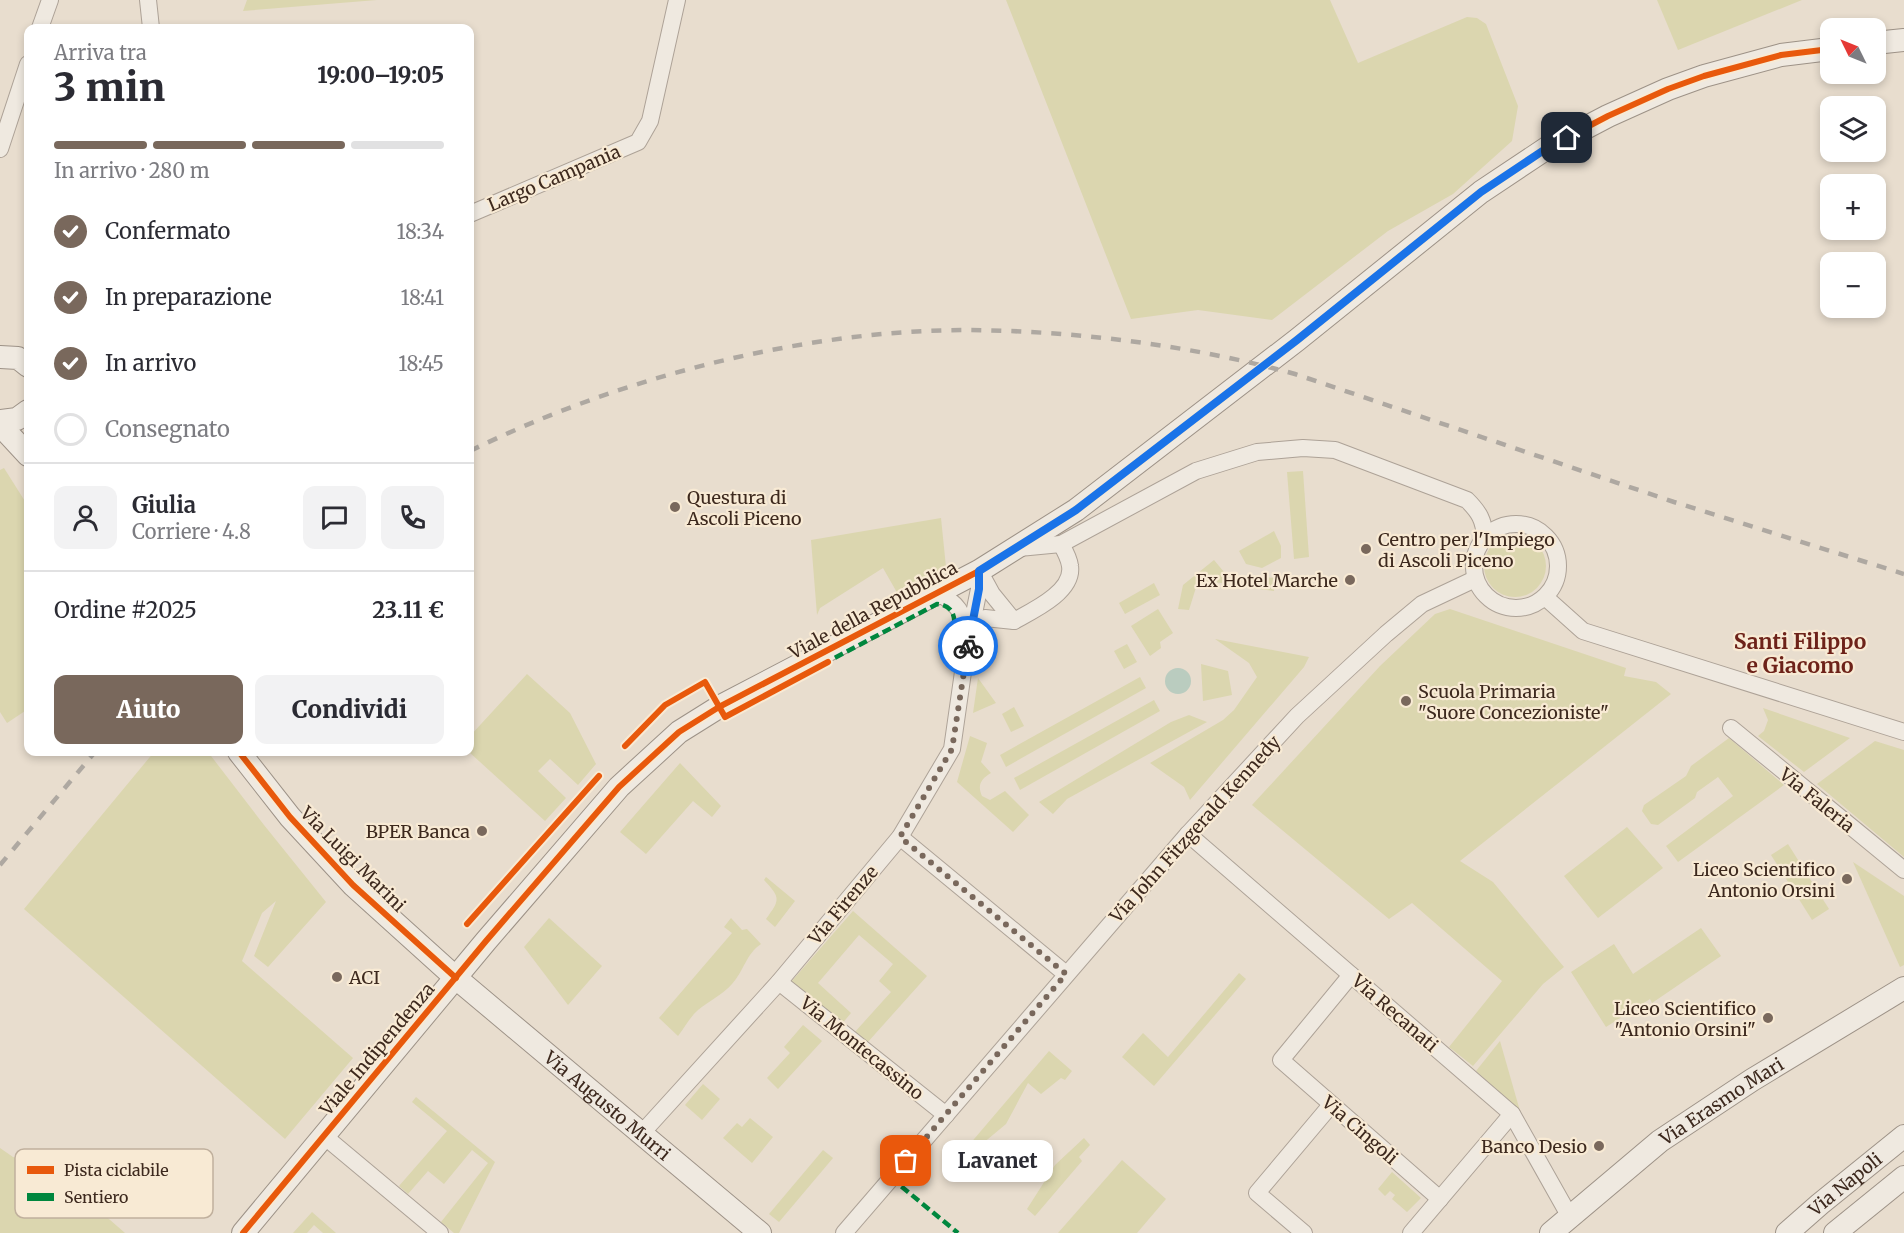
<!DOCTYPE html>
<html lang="it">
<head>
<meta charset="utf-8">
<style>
	body { margin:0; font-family:Merriweather,serif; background:#f2f2f3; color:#2b2b33; height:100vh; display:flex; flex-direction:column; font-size:22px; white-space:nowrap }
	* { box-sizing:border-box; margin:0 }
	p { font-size:20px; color:#7c7c81 }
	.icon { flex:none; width:33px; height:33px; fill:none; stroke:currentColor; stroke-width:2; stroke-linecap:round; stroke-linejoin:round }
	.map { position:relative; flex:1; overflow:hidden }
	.drawer { position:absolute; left:24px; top:24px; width:450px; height:732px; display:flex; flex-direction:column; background:#fff; border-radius:12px; box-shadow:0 3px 9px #0003 }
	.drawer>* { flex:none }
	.needle { width:39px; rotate:313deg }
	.tools { position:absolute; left:1820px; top:18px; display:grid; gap:12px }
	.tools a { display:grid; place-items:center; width:66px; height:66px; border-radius:12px; background:#fff; box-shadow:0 3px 9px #0003; font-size:30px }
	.pin { position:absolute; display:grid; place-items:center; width:51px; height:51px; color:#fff; margin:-26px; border-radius:12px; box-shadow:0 3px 9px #0006 }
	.courier { position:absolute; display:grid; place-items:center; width:60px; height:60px; margin:-30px; border:4px solid #1a73e8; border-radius:50%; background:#fff; color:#222; box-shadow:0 2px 8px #0007 }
	.bubble { position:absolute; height:42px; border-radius:12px; background:#fff; box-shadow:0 3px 9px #0003; font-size:20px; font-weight:800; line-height:42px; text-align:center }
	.head em { font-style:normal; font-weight:800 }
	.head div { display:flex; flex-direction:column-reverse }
	.head { display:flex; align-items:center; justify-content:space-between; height:102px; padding:0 30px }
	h1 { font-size:39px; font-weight:800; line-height:45px }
	.bar { display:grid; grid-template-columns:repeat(4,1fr); gap:9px 6px; align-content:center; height:72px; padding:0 30px }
	.bar i { height:8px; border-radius:4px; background:#e1e1e2 }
	.bar .on { background:#79685c }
	.bar p { grid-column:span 4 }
	.line { display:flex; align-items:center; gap:15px; padding:0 30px; border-top:2px solid #e1e1e2 }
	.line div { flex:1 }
	.round { display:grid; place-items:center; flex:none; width:63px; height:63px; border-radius:12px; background:#f2f2f3 }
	ol { padding:0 30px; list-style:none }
	li { display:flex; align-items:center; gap:18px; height:66px }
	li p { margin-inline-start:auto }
	li .icon { padding:6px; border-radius:50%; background:#79685c; color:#fff; stroke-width:4 }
	li:last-child { color:#7c7c81 }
	li i { width:33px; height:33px; border:3px solid #e1e1e2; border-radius:50% }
	.primary-button { display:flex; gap:12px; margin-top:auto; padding:12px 30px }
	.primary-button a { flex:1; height:69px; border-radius:12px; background:#79685c; color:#fff; font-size:24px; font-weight:800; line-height:69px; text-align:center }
	.primary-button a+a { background:#f2f2f3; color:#2b2b33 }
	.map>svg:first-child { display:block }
	.green { fill:#dbd6af }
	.water { fill:#baccbf }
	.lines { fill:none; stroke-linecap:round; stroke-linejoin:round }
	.street-casing { stroke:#ada297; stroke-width:18 }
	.secondary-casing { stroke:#9d9287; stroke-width:24 }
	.street { stroke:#efe9e0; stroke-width:16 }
	.secondary { stroke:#efe9e0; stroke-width:22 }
	.rail { stroke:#aea8a1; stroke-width:4.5; stroke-dasharray:10 10; stroke-linecap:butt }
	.quiet { stroke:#00873e; stroke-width:4.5; stroke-dasharray:9 4.5; stroke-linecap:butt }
	.cycleway-casing { stroke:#f8ead4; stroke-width:10 }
	.cycleway { stroke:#e8590c; stroke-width:6 }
	.done { stroke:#79685c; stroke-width:6; stroke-dasharray:0 10.8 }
	.route { stroke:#1a73e8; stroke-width:8 }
	.poi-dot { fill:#79685c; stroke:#f8ead4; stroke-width:2 }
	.labels { text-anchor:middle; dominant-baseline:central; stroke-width:4.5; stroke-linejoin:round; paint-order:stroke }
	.street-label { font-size:18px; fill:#3d291e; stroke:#f8ead4 }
	.poi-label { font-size:18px; fill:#3d291e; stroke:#f8ead4; text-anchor:end }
	.quarter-label { font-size:21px; font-weight:bold; fill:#6d2219; stroke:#f8ead4 }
	.key { fill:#f8ead4; stroke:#c0b09d; stroke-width:1.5 }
	.key-label { font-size:16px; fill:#3d291e }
</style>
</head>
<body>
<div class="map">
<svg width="1904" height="1233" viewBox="0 0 1904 1233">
	<rect width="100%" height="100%" fill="#e8ddce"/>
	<!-- green -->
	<g class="green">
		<path d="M247,0h130l-134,11z"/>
		<path d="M1006,0h324l28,63 109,-46 10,1 9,6 32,82 -6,35 -59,53 -65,37 -116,89 -74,-10 -67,9z"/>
		<path d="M1657,0h145l-124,50z"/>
		<path d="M4,468l24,38v203l-21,14 -7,-11v-242z"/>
		<path d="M1303,471l6,86 -15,2 -7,-87z"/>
		<path d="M941,518l5,49 -47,29 -16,-28 -63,40 -3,7 -6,-75z"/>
		<path d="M1274,531l7,15v12l-19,10 -16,-4 -7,-13z"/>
		<circle cx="1515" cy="566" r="31"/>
		<path d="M1214,560l10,12 -2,11 -24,-2 -9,29 -11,-1 5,-24z"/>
		<path d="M1253,576l22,2 -1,13 -22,-3z"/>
		<path d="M1154,583l6,12 -35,19 -6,-11z"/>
		<path d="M1158,609l15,24 -13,9 1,6 -11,8 -19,-30z"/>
		<path d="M1450,609l176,59 -2,8 32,6 15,12 -211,167 33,21 71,85 -21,17 -70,82 -24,-19 53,-66 -90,-78 -23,16 -137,-114 128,-139 55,-52z"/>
		<path d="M1215,639l94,18 -5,10 -114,133 -6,-13 -34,-24 73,-43 11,-10 23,-33 -8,-14z"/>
		<path d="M1127,644l10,18 -13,7 -10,-18z"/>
		<path d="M1201,664l27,7 4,24 -29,6z"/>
		<path d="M527,674l43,39 26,51 -18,21 -28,-26 -12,12 28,27 -21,23 -76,-69 1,-16z"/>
		<path d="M1140,677l6,11 -140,79 -6,-12z"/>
		<path d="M978,678l18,25 -23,10z"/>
		<path d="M1154,700l6,11 -140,79 -6,-12z"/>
		<path d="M1014,707l10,19 -13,6 -9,-18z"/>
		<path d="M1763,708l87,30 -46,34 -46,-36 6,-5 4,-11z"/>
		<path d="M1189,715l18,7 -140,77 -14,15 -14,-12 132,-80z"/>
		<path d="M970,736l17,7 -6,19 10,11c-10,6 -14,12 -9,23l8,4 15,-9 24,24 -16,17 -56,-50z"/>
		<path d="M1729,738l55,47 -106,77 -12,-16 67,-50 -15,-19 -21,15 -2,6 -37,27 -7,-1 -9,-13 2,-6 42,-29 5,-10z"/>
		<path d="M1875,741l29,9v107l-87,-73z"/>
		<path d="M154,752h54l56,73 62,77 -58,65 -14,-11 22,-55 -14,12 -20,48 111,97 -68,81 -261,-230z"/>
		<path d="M680,763l41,43 -9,11 -19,-16 -47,53 -26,-22z"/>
		<path d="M1627,827l36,41 -65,50 -34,-42z"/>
		<path d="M1788,844l41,65 -17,11 -41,-65z"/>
		<path d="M1853,862l51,34v69l-4,2z"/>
		<path d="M766,877l29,24 -20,26 -9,-8c14,-19 15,-21 -2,-39z"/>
		<path d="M853,911l74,65 -60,67 -13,-10 37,-41 -12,-11 14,-17 -34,-29 -41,48 33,30 -10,12 -50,-43z"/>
		<path d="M549,918l53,48 -34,39 -44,-58z"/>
		<path d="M731,918l11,12 5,-1 14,15c-15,10 -17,27 -29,40 -10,11 -23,17 -34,26 -8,7 -13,17 -20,26l-19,-18 73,-85 -8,-6z"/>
		<path d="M1701,928l20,28 -69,47 -2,-4 -44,28 -35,-55 43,-28 19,30z"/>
		<path d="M1239,973l7,6 -92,107 -32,-29 21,-24 25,24z"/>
		<path d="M803,1025l19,16 -44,48 -11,-11 23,-25 -6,-6z"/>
		<path d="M1500,1041l20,70 -44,-40z"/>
		<path d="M1049,1051l23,20 -7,9 -4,-2 -20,16 -13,-11 -22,41 -36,30v5l-7,-7z"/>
		<path d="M703,1084l17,15 -18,21 -17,-15z"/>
		<path d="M416,1097l79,65 -36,71h-5l-13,-11 47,-59 -16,-13 -28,34 -16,-13 -20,23 -9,-8 48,-55 -35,-29z"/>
		<path d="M750,1118l23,19 -21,26 -29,-25 14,-15 5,4z"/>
		<path d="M1084,1138l6,7 -11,12 3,4 -47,55 -8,-7 28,-44z"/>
		<path d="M0,1148l13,9 33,7 79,69h-125z"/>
		<path d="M823,1150l10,8 -54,64 -10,-8z"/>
		<path d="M1122,1160l44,39 -29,34h-79z"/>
		<path d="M1392,1172l29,26 -14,14 -15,-13 3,-4 -5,-4 -5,5 -7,-7z"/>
		<path d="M312,1212l24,21h-13l-9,-8 -7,8h-14z"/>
	</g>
	<!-- water -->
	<circle class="water" cx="1178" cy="681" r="13"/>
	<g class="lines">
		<!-- street casing -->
		<g class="street-casing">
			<g id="street">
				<path d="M148,0l3,28"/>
				<path d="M40,28l10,-28"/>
				<path d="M0,149l28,-85"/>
				<path d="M470,214l168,-72 12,-21 27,-121"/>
				<circle cx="1516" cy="566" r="42"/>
				<path d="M1019,548l42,-4 135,-73 61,-19 46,-4 32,2 132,50c12,12 17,20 18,38"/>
				<path d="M980,572l12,22 22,27c18,-10 60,-29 56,-55 -1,-8 -5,-15 -9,-22"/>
				<path d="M937,593c22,10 25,20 32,42"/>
				<path d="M1545,597l38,34 321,101"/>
				<path d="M985,618l29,3"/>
				<path d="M1731,728l173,142"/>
				<path d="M1188,834l324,280 58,103"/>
				<path d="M900,837l166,137"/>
				<path d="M1351,975l-70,85 159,139"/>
				<path d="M779,982l167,133"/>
				<path d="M641,1134l138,-152 121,-145 52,-88 13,-91 14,-69v-18"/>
				<path d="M324,1136l116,97"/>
				<path d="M844,1233l344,-399 109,-118 89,-82 36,-30 53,-25"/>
				<path d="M1304,1233l-47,-40 74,-88"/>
				<path d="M1411,1233l101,-119"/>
			</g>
		</g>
		<!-- secondary casing -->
		<g class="secondary-casing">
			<g id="secondary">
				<path d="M1875,43l29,-3"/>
				<path d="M0,357l18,1 10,8"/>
				<path d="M0,421l17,-2 11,-8"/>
				<path d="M0,425l28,30"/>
				<path id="s1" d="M239,752l51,65 63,68 103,93 304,255"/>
				<path d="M243,1233l243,-292 133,-154 60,-55 40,-25 260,-136 97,-61 221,-170 184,-148 66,-44 61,-32 60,-27 36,-13 77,-21 49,-6"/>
				<path id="s2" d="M1551,1233l109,-92 92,-61 152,-92"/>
				<path id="s3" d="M1787,1233l33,-29 84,-68"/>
				<path d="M1835,1233l69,-56"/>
			</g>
		</g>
		<!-- street -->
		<use href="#street" class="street"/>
		<!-- secondary -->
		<use href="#secondary" class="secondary"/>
		<!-- rail -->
		<g class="rail">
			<path d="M470,451c148,-73 332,-121 498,-121 109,1 222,15 327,44l379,128 230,72"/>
			<path d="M0,865l95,-113"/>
		</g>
		<!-- quiet -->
		<g class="quiet">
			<path d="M823,664l114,-60c20,2 18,17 17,33"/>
			<path d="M891,1178l67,55"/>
		</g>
		<!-- cycleway casing -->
		<g class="cycleway-casing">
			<g id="cycleway">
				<path d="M625,746l40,-41 40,-23 20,35 103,-55"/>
				<path d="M239,752l51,65 63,68 103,93"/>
				<path d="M467,924l132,-148"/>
				<path d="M243,1233l243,-292 133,-154 60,-55 40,-25 260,-136 97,-61 221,-170 184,-148 66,-44 61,-32 60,-27 36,-13 77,-21 49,-6"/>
			</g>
		</g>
		<!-- cycleway -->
		<use href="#cycleway" class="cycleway"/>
	</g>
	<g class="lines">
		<!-- done -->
		<path class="done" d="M906,1161l160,-187 -166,-137 52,-88 16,-103"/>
		<!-- route -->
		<path class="route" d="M968,646l11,-57v-18l97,-61 221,-170 184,-148 66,-44 20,-10"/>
	</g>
	<!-- markers -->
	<g class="poi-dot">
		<circle cx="675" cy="507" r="6"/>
		<circle cx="1366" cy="549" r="6"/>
		<circle cx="1350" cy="580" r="6"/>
		<circle cx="1406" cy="701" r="6"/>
		<circle cx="482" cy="831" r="6"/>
		<circle cx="1847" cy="879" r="6"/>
		<circle cx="337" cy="977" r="6"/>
		<circle cx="1768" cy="1018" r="6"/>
		<circle cx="1599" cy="1146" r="6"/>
	</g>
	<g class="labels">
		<!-- street labels -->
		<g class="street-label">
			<text transform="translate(554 178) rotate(-23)">Largo Campania</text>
			<text transform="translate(873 610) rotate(-28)">Viale della Repubblica</text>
			<text transform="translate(1817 800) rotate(39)">Via Faleria</text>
			<text transform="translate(1195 829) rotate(-48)">Via John Fitzgerald Kennedy</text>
			<text transform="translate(353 859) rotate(45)">Via Luigi Marini</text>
			<text transform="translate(843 905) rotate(-50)">Via Firenze</text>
			<text transform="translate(1395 1013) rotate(41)">Via Recanati</text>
			<text transform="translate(862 1048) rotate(39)">Via Montecassino</text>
			<text transform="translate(377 1049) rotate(-50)">Viale Indipendenza</text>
			<text stroke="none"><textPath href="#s2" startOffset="216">Via Erasmo Mari</textPath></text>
			<text stroke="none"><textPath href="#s1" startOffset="512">Via Augusto Murri</textPath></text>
			<text transform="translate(1360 1130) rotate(41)">Via Cingoli</text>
			<text stroke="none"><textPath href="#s3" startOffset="76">Via Napoli</textPath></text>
		</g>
		<!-- poi labels -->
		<g class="poi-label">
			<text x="687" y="497" text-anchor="start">Questura di<tspan x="687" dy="21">Ascoli Piceno</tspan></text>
			<text x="1378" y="539" text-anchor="start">Centro per l'Impiego<tspan x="1378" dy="21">di Ascoli Piceno</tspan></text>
			<text x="1338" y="580">Ex Hotel Marche</text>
			<text x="1418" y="691" text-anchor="start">Scuola Primaria<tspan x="1418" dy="21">"Suore Concezioniste"</tspan></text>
			<text x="470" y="831">BPER Banca</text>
			<text x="1835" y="869">Liceo Scientifico<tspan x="1835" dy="21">Antonio Orsini</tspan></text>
			<text x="349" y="977" text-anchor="start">ACI</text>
			<text x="1756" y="1008">Liceo Scientifico<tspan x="1756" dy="21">"Antonio Orsini"</tspan></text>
			<text x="1587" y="1146">Banco Desio</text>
		</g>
		<!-- quarter labels -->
		<g class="quarter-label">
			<text x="1800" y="641">Santi Filippo<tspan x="1800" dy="24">e Giacomo</tspan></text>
		</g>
	</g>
	<!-- legend -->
	<rect x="15" y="1149" width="198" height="69" rx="9" class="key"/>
	<rect x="27" y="1166" width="27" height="8" fill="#e8590c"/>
	<rect x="27" y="1193" width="27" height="8" fill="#00873e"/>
	<g class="key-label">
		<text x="64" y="1176">Pista ciclabile</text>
		<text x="64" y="1203">Sentiero</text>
	</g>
</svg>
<div class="tools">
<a><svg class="needle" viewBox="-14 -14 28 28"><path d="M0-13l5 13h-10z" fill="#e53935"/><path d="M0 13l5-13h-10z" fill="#7c7c81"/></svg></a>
<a><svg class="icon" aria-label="layers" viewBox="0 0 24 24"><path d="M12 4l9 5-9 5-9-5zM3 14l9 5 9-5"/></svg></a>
<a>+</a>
<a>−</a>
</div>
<div class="pin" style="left:906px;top:1161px;background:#ea580c"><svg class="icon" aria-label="bag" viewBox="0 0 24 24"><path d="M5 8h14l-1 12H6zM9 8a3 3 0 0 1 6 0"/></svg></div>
<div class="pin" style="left:1567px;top:138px;background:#1f2937"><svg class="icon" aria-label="home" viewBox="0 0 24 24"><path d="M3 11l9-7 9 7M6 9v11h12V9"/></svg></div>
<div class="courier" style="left:968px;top:646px"><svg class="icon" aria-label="bike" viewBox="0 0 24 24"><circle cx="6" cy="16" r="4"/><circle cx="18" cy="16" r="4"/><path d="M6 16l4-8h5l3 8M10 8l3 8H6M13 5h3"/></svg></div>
<div class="bubble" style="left:942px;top:1140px;width:111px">Lavanet</div>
<section class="drawer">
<div class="head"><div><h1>3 min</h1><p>Arriva tra</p></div><em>19:00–19:05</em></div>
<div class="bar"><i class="on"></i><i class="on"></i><i class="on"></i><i></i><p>In arrivo · 280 m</p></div>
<ol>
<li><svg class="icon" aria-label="check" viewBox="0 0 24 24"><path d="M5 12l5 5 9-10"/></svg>Confermato<p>18:34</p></li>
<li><svg class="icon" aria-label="check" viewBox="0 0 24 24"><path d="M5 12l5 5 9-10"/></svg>In preparazione<p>18:41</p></li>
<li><svg class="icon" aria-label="check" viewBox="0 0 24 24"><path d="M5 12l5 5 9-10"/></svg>In arrivo<p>18:45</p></li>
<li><i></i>Consegnato</li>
</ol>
<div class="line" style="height:108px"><a class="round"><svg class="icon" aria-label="person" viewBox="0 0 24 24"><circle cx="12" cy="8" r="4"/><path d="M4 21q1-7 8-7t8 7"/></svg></a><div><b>Giulia</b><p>Corriere · 4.8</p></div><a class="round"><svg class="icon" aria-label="chat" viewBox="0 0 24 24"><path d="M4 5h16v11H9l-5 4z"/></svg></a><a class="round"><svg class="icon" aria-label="phone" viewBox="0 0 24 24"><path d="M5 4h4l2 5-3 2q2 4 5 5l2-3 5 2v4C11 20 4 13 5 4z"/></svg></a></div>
<div class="line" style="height:78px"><div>Ordine #2025</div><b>23.11 €</b></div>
<div class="primary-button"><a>Aiuto</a><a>Condividi</a></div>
</section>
</div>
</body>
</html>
